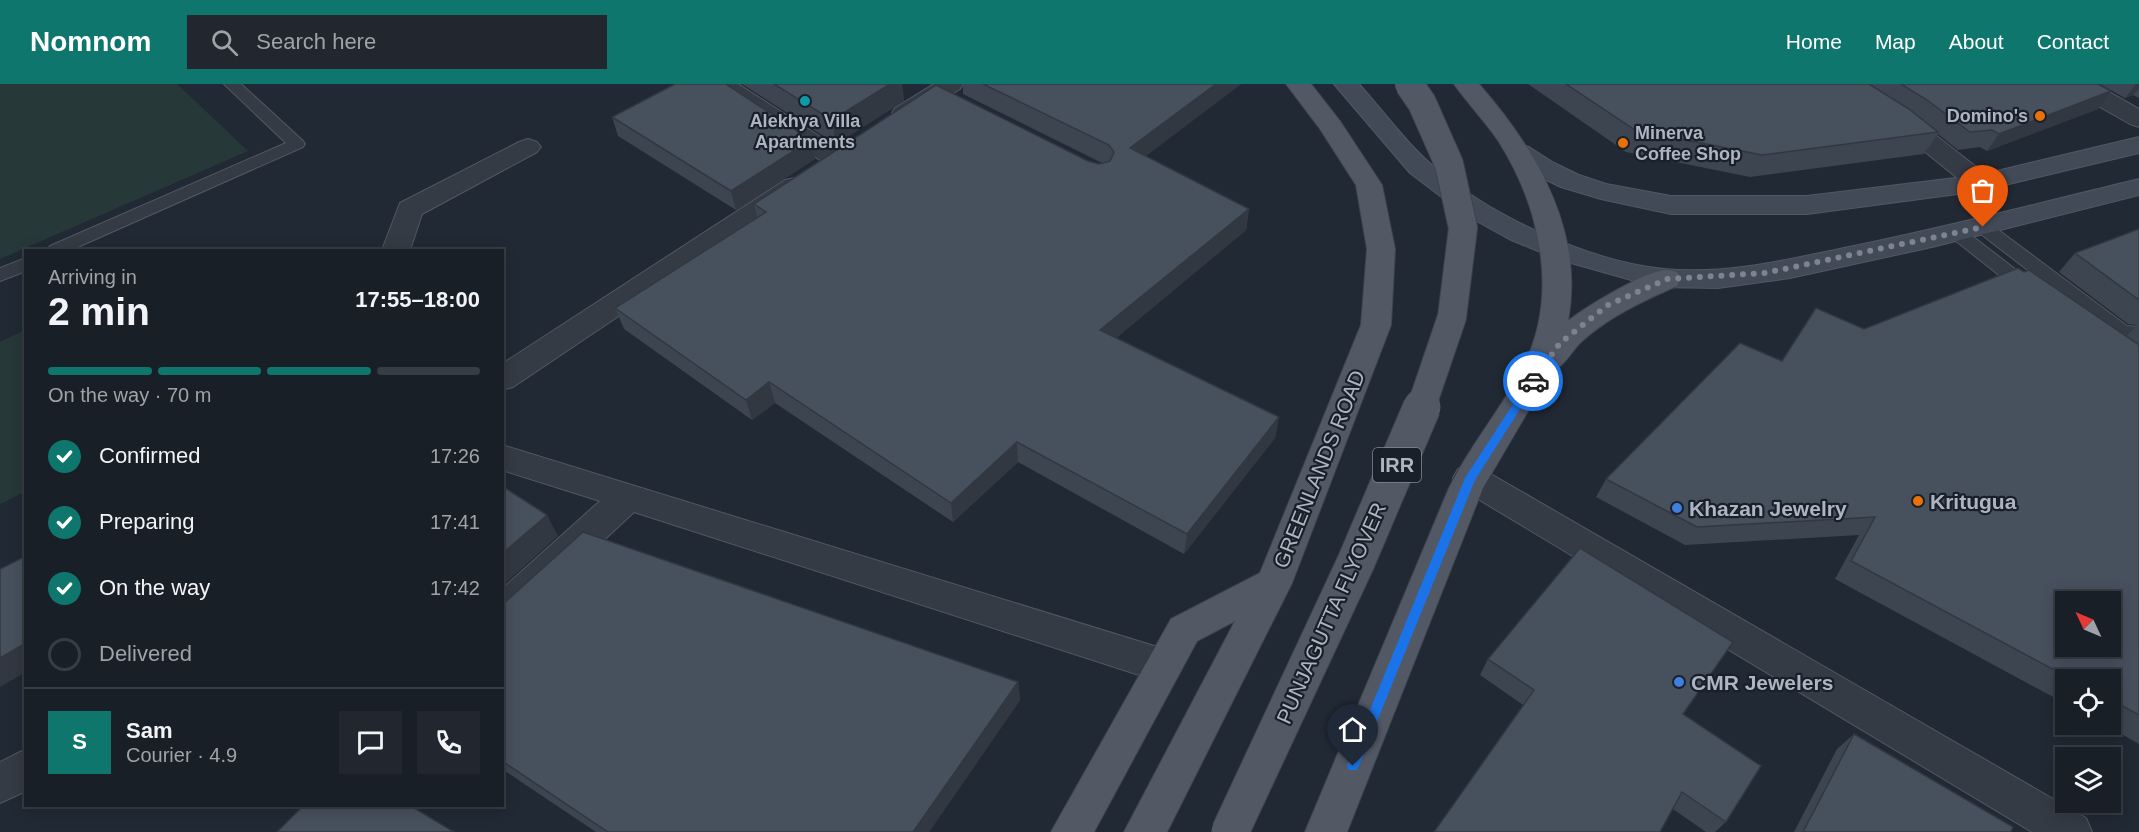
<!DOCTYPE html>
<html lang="en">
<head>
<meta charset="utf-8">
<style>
	body { margin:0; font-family:Helvetica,sans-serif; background:#22272f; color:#f1f3f6; height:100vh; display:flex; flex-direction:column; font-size:22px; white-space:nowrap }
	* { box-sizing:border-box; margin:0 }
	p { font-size:20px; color:#9fa2a7 }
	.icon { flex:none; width:33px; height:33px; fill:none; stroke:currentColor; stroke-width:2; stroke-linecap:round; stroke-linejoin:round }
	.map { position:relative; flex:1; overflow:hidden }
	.panel { position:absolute; left:24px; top:165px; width:480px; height:558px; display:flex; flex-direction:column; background:#191f27; border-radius:0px; box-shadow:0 3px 15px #0003,0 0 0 2px #373d44 }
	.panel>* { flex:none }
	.needle { width:39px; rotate:314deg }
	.tools { position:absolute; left:2055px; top:507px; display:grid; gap:12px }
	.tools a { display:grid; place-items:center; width:66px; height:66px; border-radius:0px; background:#191f27; box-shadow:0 3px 15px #0003,0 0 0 2px #373d44; font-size:30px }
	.pin { position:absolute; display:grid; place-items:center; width:51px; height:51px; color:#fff; margin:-62px -26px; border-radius:50% 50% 50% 0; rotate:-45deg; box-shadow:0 0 6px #0007 }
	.pin .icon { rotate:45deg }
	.courier { position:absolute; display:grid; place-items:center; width:60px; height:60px; margin:-30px; border:4px solid #1a73e8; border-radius:50%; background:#fff; color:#222; box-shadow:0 2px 8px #0007 }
	.overview em { font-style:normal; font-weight:800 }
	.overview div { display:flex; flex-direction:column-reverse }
	.overview { display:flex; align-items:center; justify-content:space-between; height:102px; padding:0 24px }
	h1 { font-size:39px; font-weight:800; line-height:45px }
	.bar { display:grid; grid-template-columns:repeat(4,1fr); gap:9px 6px; align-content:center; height:72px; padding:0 24px }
	.bar i { height:8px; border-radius:4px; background:#373d44 }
	.bar .on { background:#0f766e }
	.bar p { grid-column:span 4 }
	.line { display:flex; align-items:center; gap:15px; padding:0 24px; border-top:2px solid #373d44 }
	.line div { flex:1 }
	.round { display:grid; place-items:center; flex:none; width:63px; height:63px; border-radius:0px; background:#22272f }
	ol { padding:0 24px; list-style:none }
	li { display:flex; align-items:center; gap:18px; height:66px }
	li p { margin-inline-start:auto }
	li .icon { padding:6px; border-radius:50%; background:#0f766e; color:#fff; stroke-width:4 }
	li:last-child { color:#9fa2a7 }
	li i { width:33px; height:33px; border:3px solid #373d44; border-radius:50% }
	header { display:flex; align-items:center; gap:36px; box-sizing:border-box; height:84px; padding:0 30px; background:#0f766e; color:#fff }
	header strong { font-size:28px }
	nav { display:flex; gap:33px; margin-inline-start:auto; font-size:21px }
	.search { width:420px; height:54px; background:#22272f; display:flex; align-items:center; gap:15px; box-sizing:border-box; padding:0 21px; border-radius:0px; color:#9fa2a7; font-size:22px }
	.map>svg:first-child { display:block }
	.green { fill:#273839 }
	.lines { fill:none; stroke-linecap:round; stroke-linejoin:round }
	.lane-casing { stroke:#525863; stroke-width:2 }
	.street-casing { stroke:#525863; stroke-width:2 }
	.secondary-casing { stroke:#525863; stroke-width:2 }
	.primary-casing { stroke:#3e444e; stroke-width:2 }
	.lane { fill:#343b45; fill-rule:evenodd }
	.street { fill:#343b45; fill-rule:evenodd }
	.secondary { fill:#424a57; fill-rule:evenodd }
	.primary { fill:#525965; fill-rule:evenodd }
	.primary-bridge-far1-casing { stroke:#3e444e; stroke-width:30; stroke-linecap:butt }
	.primary-bridge-casing { stroke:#3e444e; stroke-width:39; stroke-linecap:butt }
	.primary-bridge-far1 { stroke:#525965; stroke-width:28 }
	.primary-bridge { stroke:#525965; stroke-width:37 }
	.wall { fill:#3d4550 }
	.shaded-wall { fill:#323841 }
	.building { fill:#47505d; stroke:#323841; stroke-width:1.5; fill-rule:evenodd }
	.route { fill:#1a73e8 }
	.done { stroke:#7d8490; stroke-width:6; stroke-dasharray:0 10.8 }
	.culture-dot { fill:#0f9aa8; stroke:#1a2029; stroke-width:2 }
	.food-dot { fill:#e8710a; stroke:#1a2029; stroke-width:2 }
	.shop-dot { fill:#3f7fe0; stroke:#1a2029; stroke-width:2 }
	.labels { text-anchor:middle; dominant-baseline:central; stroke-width:4.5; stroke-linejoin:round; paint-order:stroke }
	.far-poi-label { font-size:18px; font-weight:bold; fill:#aeb5c2; stroke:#1a2029; text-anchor:end }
	.shield { fill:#1a2029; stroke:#828894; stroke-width:1.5 }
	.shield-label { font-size:20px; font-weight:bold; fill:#aeb5c2 }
	.street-label { font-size:21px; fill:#aeb5c2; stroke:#1a2029 }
	.poi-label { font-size:21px; font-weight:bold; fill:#aeb5c2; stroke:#1a2029; text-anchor:start }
</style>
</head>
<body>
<header>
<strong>Nomnom</strong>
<div class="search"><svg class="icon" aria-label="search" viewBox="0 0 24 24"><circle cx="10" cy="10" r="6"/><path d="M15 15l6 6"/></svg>Search here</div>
<nav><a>Home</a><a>Map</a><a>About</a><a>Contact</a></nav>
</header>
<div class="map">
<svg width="2139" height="748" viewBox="0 0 2139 748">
	<rect width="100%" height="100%" fill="#212934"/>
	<!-- green -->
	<g class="green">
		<path d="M0,0h177l71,67 -248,108z"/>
		<path d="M25,246v162l-25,12v-162z"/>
	</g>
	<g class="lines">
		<!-- lane casing -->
		<g class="lane-casing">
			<g id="lane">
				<path d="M224,0h17l62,57 2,3 -2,3 -232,103h-24l3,-4 236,-103z"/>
				<path d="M1983,137l6,2 138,103 12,1v14l-24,-4 -138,-106 -3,-4 3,-4z"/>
				<path d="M1957,143l6,2 74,57 2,4 -2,4 -7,2 -7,-2 -72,-57 -3,-4 3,-4z"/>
				<path d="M26,174v13l-26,10v-13z"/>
			</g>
		</g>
		<!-- street casing -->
		<g class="street-casing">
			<g id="street">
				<path d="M709,0h29l106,68 4,6 -4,6 -9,2 -9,-2 -114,-75z"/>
				<path d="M934,0h29l-3,5 -47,29 -9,2 -9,-2 -3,-5 3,-5z"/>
				<path d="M1830,0h29l56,35 74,58 4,6 -4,6 -9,2 -9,-2 -74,-60 -64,-40z"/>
				<path d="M2065,0h30l44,25v18l-9,-3 -62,-35z"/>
				<path d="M528,55l9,3 4,5 -4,5 -115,62 -12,36h-28l18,-47 119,-61z"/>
				<path d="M794,94l9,2 4,6 -4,6 -290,195 -11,3v-26l283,-184z"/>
				<path d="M502,361l662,204 13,5 6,12 -6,12 -13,5 -530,-171 -119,111 -13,4v-38l98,-88 -98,-31z"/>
				<path d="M1470,381l12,4 604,349 6,14h-60l-574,-345 -5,-9 5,-9z"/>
				<path d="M26,665v42l-26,12v-41z"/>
			</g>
		</g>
		<!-- secondary casing -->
		<g class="secondary-casing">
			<g id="secondary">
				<path d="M1334,0h25c26,29 49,62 80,87 56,47 152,91 225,98 60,6 122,-9 180,-21 99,-20 197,-45 295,-69v16l-207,52 -142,31 -72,10 -62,-1 -99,-28 -48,-20 -45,-25 -54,-41z"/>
				<path d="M2139,53v16l-159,38 -173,23h-136l-70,-15 -40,-12 -25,-12 -25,-18 -4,-5 4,-5 9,-3 9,3 25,16 25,12 27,9 65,12h136l173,-21z"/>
			</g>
		</g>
		<!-- primary casing -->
		<g class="primary-casing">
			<g id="primary">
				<path d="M1286,0h25l29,37 42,64 13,64 -4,76 -99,258 -125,249h-43l111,-211 -38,20 -103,191h-43l120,-213 89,-46 101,-248 6,-76 -11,-64 -36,-56z"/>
				<path d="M1454,0h25c57,65 106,147 89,237 16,-13 81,-53 100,-51 3,0 6,1 9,2l4,7 -4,7c-34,15 -69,31 -97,57 -8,8 -18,26 -29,29l-68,116 -136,344h-42l144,-344c21,-43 52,-78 74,-121 37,-72 17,-160 -24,-225 -14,-21 -31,-38 -45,-58z"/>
			</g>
		</g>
		<!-- lane -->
		<use href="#lane" class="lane"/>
		<!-- street -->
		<use href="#street" class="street"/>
		<!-- secondary -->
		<use href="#secondary" class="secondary"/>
		<!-- primary -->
		<use href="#primary" class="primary"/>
		<!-- primary-bridge-far1 casing -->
		<g class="primary-bridge-far1-casing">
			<path id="primary-bridge-far1" d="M1409,0l13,19 27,61 14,64 -11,89 -31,91"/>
		</g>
		<!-- primary-bridge casing -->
		<g class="primary-bridge-casing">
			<path id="primary-bridge" d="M1230,748l126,-270 66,-155"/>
		</g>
		<!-- primary-bridge-far1 -->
		<use href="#primary-bridge-far1" class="primary-bridge-far1"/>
		<!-- primary-bridge -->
		<use href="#primary-bridge" class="primary-bridge"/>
	</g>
	<!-- wall -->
	<g class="wall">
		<path d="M742,0h160l2,17 -68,43z"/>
		<path d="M963,0h278l-96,72 104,53 -3,21 -130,108 163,79 -4,21 -91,116 -166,-92 -65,60 -178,-119 -23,17 -128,-91 -9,-21 142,-91 -3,-13 334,-43 11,3 3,-1 -139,-69z"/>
		<path d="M1528,0h570l13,7 -13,18 -111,42 -7,-4 -22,3 -20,-16 -14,20 -174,23 -124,-25z"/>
		<path d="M2100,0h39v14l-6,-3 -8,3z"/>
		<path d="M612,33l199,23 4,19 -79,51 -118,-74z"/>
		<path d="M2139,145v515l-35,-20h6v-44h-44v24l-231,-125 24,-44 -174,10 -89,-48 10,-18 176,-118 82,-32 263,7 10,-11 -9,-1 -69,-52 16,-19z"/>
		<path d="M502,521l516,77 2,18 -91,132h-333l-94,-63z"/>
		<path d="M1488,575l195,55 43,108 -11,10h-9l-226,-157z"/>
		<path d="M1854,650l157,98h-217l43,-83z"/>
	</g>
	<!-- shaded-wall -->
	<g class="shaded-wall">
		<path d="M890,0h12l2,17 -68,43 -4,-24z"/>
		<path d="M1216,0h25l-112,85 1,-21z"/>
		<path d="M2136,0h3v4l-6,7 -8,3z"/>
		<path d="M2111,7l-13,18 -111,42 12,-17z"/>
		<path d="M811,56l4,19 -79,51 -5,-19z"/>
		<path d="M1249,125l-3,21 -146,121v-21z"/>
		<path d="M769,298l6,21 -23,17 -6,-20z"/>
		<path d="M1279,333l-4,21 -91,116 3,-20z"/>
		<path d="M1017,358l1,20 -65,60 -2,-19z"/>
		<path d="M547,431l11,21 -56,50v-32z"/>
		<path d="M26,559v29l-26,15v-29z"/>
		<path d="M1018,598l2,18 -91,132h-16z"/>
	</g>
	<!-- building -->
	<g class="building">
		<path d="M675,0h51l85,56 -80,51 -119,-74z"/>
		<path d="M774,0h116l-58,36z"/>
		<path d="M983,0h233l-86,64 119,61 -149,121 179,87 -92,117 -170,-92 -66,61 -182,-121 -23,18 -131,-92 151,-96 -12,-8 182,-119 152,76 11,3 11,-3 4,-9 -5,-7z"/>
		<path d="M1566,0h303l40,25 29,23 -176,23 -127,-25z"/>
		<path d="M1901,0h197l13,7 -112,43 -7,-4 -22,2 -43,-32z"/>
		<path d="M2139,145v71l-64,-47z"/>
		<path d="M2018,184l6,4 5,-2 110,75v370l-29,-16v-19h-37l-222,-119 24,-44 -178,10 -91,-48 134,-136 42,18 34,-53 48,21zM2066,518h44v44h-44z"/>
		<path d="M502,402l45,29 -45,39z"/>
		<path d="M583,448l435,150 -105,150h-305l-106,-71v-156z"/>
		<path d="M1580,464l153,94 -50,72 78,52 -35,56 -44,-30 -22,40h-226l100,-142 -46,-31z"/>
		<path d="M26,472v87l-26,15v-89z"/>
		<path d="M1854,650l159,93 -2,5h-208z"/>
		<path d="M303,722h108l43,26h-177z"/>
	</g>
	<!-- route -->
	<path class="route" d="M1533,293l5,4 -63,99 -116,286 -2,4h-8l-2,-4 118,-288 65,-100z"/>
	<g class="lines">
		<!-- done -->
		<path class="done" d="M1533,297l27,-38 48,-38 59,-26 98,-6 218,-46"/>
	</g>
	<!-- markers -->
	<circle class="culture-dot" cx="805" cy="17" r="6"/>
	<g class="food-dot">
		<circle cx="2040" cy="32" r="6"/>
		<circle cx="1623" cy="59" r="6"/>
		<circle cx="1918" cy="417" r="6"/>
	</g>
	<g class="shop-dot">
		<circle cx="1677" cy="424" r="6"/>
		<circle cx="1679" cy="598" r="6"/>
	</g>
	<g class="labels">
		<!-- far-poi labels -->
		<g class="far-poi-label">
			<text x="2028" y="32">Domino's</text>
			<text x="805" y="37" text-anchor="middle">Alekhya Villa<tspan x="805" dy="21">Apartments</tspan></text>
			<text x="1635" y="49" text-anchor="start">Minerva<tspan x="1635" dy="21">Coffee Shop</tspan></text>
		</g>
		<!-- shield labels -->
		<rect class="shield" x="1373" y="364" width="48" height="34" rx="4.5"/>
		<g class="shield-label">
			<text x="1397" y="381">IRR</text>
		</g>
		<!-- street labels -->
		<g class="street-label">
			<text transform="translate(1319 385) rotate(-68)">GREENLANDS ROAD</text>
			<text transform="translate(1331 529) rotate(-66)">PUNJAGUTTA FLYOVER</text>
		</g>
		<!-- poi labels -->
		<g class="poi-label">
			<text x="1930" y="417">Kritugua</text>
			<text x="1689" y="424">Khazan Jewelry</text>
			<text x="1691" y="598">CMR Jewelers</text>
		</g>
	</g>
</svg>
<div class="tools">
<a><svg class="needle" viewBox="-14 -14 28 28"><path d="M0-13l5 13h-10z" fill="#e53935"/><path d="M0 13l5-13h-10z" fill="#9fa2a7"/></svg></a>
<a><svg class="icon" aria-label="locate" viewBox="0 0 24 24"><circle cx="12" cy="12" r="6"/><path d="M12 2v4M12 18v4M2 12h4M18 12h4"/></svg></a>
<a><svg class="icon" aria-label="layers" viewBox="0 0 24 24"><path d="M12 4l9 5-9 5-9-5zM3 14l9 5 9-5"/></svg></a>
</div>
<div class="pin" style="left:1983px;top:143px;background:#ea580c"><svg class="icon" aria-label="bag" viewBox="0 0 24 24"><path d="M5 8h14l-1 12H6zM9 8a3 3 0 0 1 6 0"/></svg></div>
<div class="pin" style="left:1353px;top:682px;background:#1f2937"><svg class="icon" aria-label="home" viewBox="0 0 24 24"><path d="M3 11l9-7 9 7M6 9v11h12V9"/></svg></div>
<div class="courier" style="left:1533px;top:297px"><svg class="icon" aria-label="car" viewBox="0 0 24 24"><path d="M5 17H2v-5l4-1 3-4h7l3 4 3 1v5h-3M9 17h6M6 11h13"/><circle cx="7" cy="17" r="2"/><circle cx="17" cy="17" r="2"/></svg></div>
<section class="panel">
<div class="overview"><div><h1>2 min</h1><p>Arriving in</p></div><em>17:55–18:00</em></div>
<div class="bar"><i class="on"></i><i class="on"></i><i class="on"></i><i></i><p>On the way · 70 m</p></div>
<ol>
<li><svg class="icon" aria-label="check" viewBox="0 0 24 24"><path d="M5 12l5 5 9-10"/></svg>Confirmed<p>17:26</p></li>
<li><svg class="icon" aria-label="check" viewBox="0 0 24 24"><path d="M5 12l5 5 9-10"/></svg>Preparing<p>17:41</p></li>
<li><svg class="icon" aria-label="check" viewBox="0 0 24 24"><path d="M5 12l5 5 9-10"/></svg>On the way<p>17:42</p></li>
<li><i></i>Delivered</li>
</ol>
<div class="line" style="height:108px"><b class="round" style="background:#0f766e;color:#fff">S</b><div><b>Sam</b><p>Courier · 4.9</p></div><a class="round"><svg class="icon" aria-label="chat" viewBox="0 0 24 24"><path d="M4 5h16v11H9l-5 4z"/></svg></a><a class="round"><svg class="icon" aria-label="phone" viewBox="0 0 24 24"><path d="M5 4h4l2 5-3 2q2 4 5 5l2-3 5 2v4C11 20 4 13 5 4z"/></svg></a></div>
</section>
</div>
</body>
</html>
